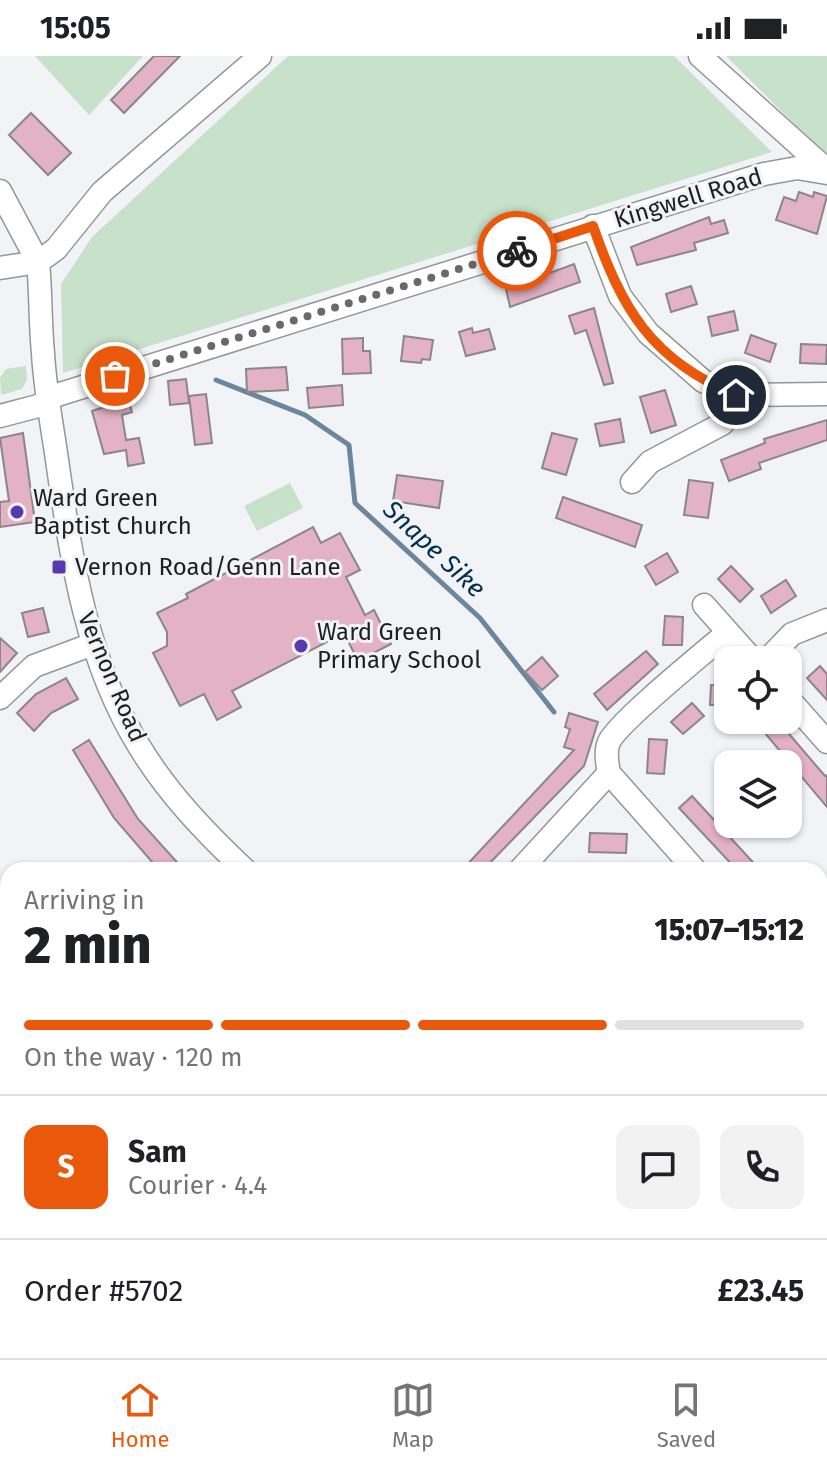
<!DOCTYPE html>
<html lang="en">
<head>
<meta charset="utf-8">
<style>
	body { margin:0; font-family:"Fira Sans",sans-serif; background:#f2f2f2; color:#202124; height:100vh; display:flex; flex-direction:column; font-size:30px; white-space:nowrap }
	* { box-sizing:border-box; margin:0 }
	p { font-size:26px; color:#757577 }
	.icon { flex:none; width:44px; height:44px; fill:none; stroke:currentColor; stroke-width:2; stroke-linecap:round; stroke-linejoin:round }
	.map { position:relative; flex:1; overflow:hidden }
	.panel { position:absolute; left:0px; top:806px; width:828px; height:496px; display:flex; flex-direction:column; background:#fff; border-radius:24px 24px 0 0; box-shadow:0 2px 6px #0004 }
	.panel>* { flex:none }
	.tools { position:absolute; left:714px; top:590px; display:grid; gap:16px }
	.tools a { display:grid; place-items:center; width:88px; height:88px; border-radius:16px; background:#fff; box-shadow:0 2px 6px #0004; font-size:40px }
	.pin { position:absolute; display:grid; place-items:center; width:68px; height:68px; color:#fff; margin:-34px; border:4px solid #fff; border-radius:50%; box-shadow:0 2px 8px #0007 }
	.courier { position:absolute; display:grid; place-items:center; width:80px; height:80px; margin:-40px; border:6px solid #ea580c; border-radius:50%; background:#fff; color:#222; box-shadow:0 2px 10px #0007 }
	.summary em { font-style:normal; font-weight:800 }
	.summary div { display:flex; flex-direction:column-reverse }
	.summary { display:flex; align-items:center; justify-content:space-between; height:136px; padding:0 24px }
	h1 { font-size:52px; font-weight:800; line-height:60px }
	.bar { display:grid; grid-template-columns:repeat(4,1fr); gap:12px 8px; align-content:center; height:96px; padding:0 24px }
	.bar i { height:10px; border-radius:6px; background:#e0e0e0 }
	.bar .on { background:#ea580c }
	.bar p { grid-column:span 4 }
	.line { display:flex; align-items:center; gap:20px; padding:0 24px; border-top:2px solid #e0e0e0 }
	.line div { flex:1 }
	.round { display:grid; place-items:center; flex:none; width:84px; height:84px; border-radius:16px; background:#f2f2f2 }
	.status { display:flex; justify-content:space-between; align-items:center; height:56px; padding:0 40px; background:#fff; direction:ltr }
	.status svg { height:22px; fill:currentColor }
	.tab-bar { display:flex; justify-content:space-around; align-items:center; height:112px; border-top:2px solid #e0e0e0; background:#fff; font-size:22px; color:#757577 }
	.tab-bar a { display:grid; justify-items:center; gap:4px }
	.tab-bar .on { color:#ea580c }
	.map>svg:first-child { display:block }
	.green { fill:#c8e1cb }
	.lines { fill:none; stroke-linecap:round; stroke-linejoin:round }
	.stream { stroke:#6c879d; stroke-width:5 }
	.building { fill:#e3b2c4; stroke:#8a8788; stroke-width:2 }
	.minor-casing { stroke:#959699; stroke-width:25 }
	.minor { stroke:#fff; stroke-width:22 }
	.done { stroke:#69696b; stroke-width:8; stroke-dasharray:0 14.4 }
	.route { stroke:#ea580c; stroke-width:10 }
	.poi-dot { fill:#5838b0; stroke:#f2f3f6; stroke-width:3 }
	.labels { text-anchor:middle; dominant-baseline:central; stroke-width:6; stroke-linejoin:round; paint-order:stroke }
	.street-label { font-size:24px; fill:#1f1f20; stroke:#f2f3f6 }
	.poi-label { font-size:24px; fill:#1f1f20; stroke:#f2f3f6; text-anchor:start }
	.water-label { font-size:26px; font-style:italic; fill:#002f4e; stroke:#f2f3f6 }
</style>
</head>
<body>
<div class="status"><b>15:05</b><svg viewBox="0 0 49 12"><path d="M0 12V9h3v3zM5 12V6h3v6zM10 12V3h3v9zM15 12V0h3v12zM26 1h20v11H26zM47 4h2v5h-2z"/></svg></div>
<div class="map">
<svg width="827" height="1302" viewBox="0 0 827 1302">
	<rect width="100%" height="100%" fill="#f2f3f6"/>
	<!-- green -->
	<g class="green">
		<path d="M35,0h108l-54,59z"/>
		<path d="M288,0h386l98,96 -709,221 -2,-89 31,-47z"/>
		<path d="M726,0h101v101z"/>
		<path d="M26,310l1,14 -5,9 -21,6 -1,-17 6,-9z"/>
		<path d="M290,427l13,25 -46,23 -13,-25z"/>
	</g>
	<g class="lines">
		<!-- stream -->
		<path class="stream" d="M216,324l89,35 44,30 6,58 125,115 74,94"/>
	</g>
	<!-- building -->
	<g class="building">
		<path d="M154,0h26l-56,57 -13,-13z"/>
		<path d="M31,57l40,40 -23,22 -39,-40z"/>
		<path d="M799,136l14,5 1,-5 13,4 -10,38 -41,-14 8,-23 12,4z"/>
		<path d="M709,161l2,7 13,-4 4,13 -34,10 2,7 -59,15 -6,-18z"/>
		<path d="M574,208l6,18 -70,25 -4,-18z"/>
		<path d="M691,230l6,18 -26,8 -5,-18z"/>
		<path d="M594,252l19,75 -9,2 -18,-55 -11,4 -6,-18z"/>
		<path d="M734,255l4,19 -26,6 -4,-19z"/>
		<path d="M472,272l1,5 16,-4 6,20 -29,7 -7,-24z"/>
		<path d="M751,279l25,9 -6,18 -25,-9z"/>
		<path d="M404,280l29,4 -3,20 -8,-1 -1,4 -20,-2z"/>
		<path d="M363,282v13h7l1,22 -28,1 -1,-35z"/>
		<path d="M801,288l26,1 -1,19 -26,-1z"/>
		<path d="M286,311l2,23 -41,2 -1,-23z"/>
		<path d="M186,323l3,24 -19,2 -2,-24z"/>
		<path d="M342,329l1,20 -34,3 -2,-20z"/>
		<path d="M665,334l11,35 -25,8 -11,-36z"/>
		<path d="M206,338l6,49 -17,2 -6,-49z"/>
		<path d="M128,343l4,13 -10,3 4,25 13,-2 5,25 -16,3 -2,-16 -22,4 -12,-43z"/>
		<path d="M620,363l4,23 -24,4 -5,-22z"/>
		<path d="M827,364v20l-68,23 2,6 -32,12 -8,-21 44,-17 -1,-4z"/>
		<path d="M23,377l12,89 -35,5v-25l9,-1 -9,-63z"/>
		<path d="M552,377l25,6 -11,36 -24,-7z"/>
		<path d="M397,419l46,6 -4,27 -46,-7z"/>
		<path d="M689,424l24,3 -5,35 -24,-3z"/>
		<path d="M563,441l79,28 -7,22 -79,-29z"/>
		<path d="M313,471l8,16 19,-10 20,37 -14,7 19,38 9,-5 17,34 -33,17 -14,-28 -112,58 9,16 -24,13 -13,-26 -24,12 -27,-53 14,-7v-14l-10,-19 31,-15 -2,-4z"/>
		<path d="M667,497l11,19 -22,13 -11,-19z"/>
		<path d="M731,510l22,23 -13,13 -22,-23z"/>
		<path d="M786,524l10,16 -25,17 -10,-17z"/>
		<path d="M43,552l6,24 -21,5 -6,-24z"/>
		<path d="M665,560l18,1 -1,28h-19z"/>
		<path d="M0,582l17,15 -17,19z"/>
		<path d="M646,595l12,13 -51,46 -13,-16z"/>
		<path d="M542,601l16,19 -16,14 -17,-18z"/>
		<path d="M820,610l7,8v26l-20,-22z"/>
		<path d="M66,622l12,21 -27,14 -17,18 -17,-18 19,-19z"/>
		<path d="M711,629l17,1v19h-18z"/>
		<path d="M692,647l12,13 -21,18 -12,-12z"/>
		<path d="M569,657l29,9 -14,44 -101,104h-21l112,-120 -10,-3 6,-18 -5,-2z"/>
		<path d="M778,665l47,55 2,-1v32l-63,-75z"/>
		<path d="M649,683l18,1 -3,34 -17,-1z"/>
		<path d="M89,684l49,79 46,51h-25l-45,-52 -41,-68z"/>
		<path d="M692,740l36,39 32,35h-23l-58,-62z"/>
		<path d="M590,777l37,1 -1,19 -37,-1z"/>
	</g>
	<g class="lines">
		<!-- minor casing -->
		<g class="minor-casing">
			<g id="minor">
				<path d="M700,0l119,107 1,8"/>
				<path d="M0,135l38,71 -38,6"/>
				<path d="M593,170l27,70 28,37 55,48 33,14 91,-1"/>
				<path d="M0,360l38,-10 19,-11 707,-221 33,-6 30,5"/>
				<path d="M632,426l18,-20 72,-38 9,-11 5,-18"/>
				<path d="M704,549l49,55"/>
				<path d="M767,604l25,-26 35,-14"/>
				<path d="M0,642l34,-32 59,-22"/>
				<path d="M788,642l39,44"/>
				<path d="M245,814c-40,-38 -77,-76 -106,-124 -52,-84 -67,-183 -81,-279 -5,-37 -13,-76 -15,-114 -3,-30 -2,-61 -5,-91l18,-13 46,-57 158,-136"/>
				<path d="M520,814l89,-97"/>
				<path d="M695,814l-86,-97c-2,-10 -4,-22 0,-31 8,-19 97,-91 118,-109"/>
				<path d="M820,957l7,8"/>
				<path d="M0,1087l8,12"/>
				<path d="M820,1165l7,-6"/>
				<path d="M0,1173l8,-2"/>
				<path d="M266,1294l16,8"/>
				<path d="M805,1294l2,8"/>
				<path d="M137,1302l23,-8"/>
				<path d="M330,1302l14,-3"/>
				<path d="M641,1302l18,-8"/>
			</g>
		</g>
		<!-- minor -->
		<use href="#minor" class="minor"/>
	</g>
	<g class="lines">
		<!-- done -->
		<path class="done" d="M115,320l402,-125"/>
		<!-- route -->
		<path class="route" d="M517,195l76,-25c29,83 58,134 143,169"/>
	</g>
	<!-- markers -->
	<g class="poi-dot">
		<circle cx="17" cy="456" r="8"/>
		<rect x="51" y="503" width="16" height="16" rx="4"/>
		<circle cx="301" cy="590" r="8"/>
	</g>
	<g class="labels">
		<!-- street labels -->
		<g class="street-label">
			<text transform="translate(688 142) rotate(-17)">Kingwell Road</text>
			<text transform="translate(112 621) rotate(67)">Vernon Road</text>
		</g>
		<!-- poi labels -->
		<g class="poi-label">
			<text x="33" y="442">Ward Green<tspan x="33" dy="28">Baptist Church</tspan></text>
			<text x="75" y="511">Vernon Road/Genn Lane</text>
			<text x="317" y="576">Ward Green<tspan x="317" dy="28">Primary School</tspan></text>
		</g>
		<!-- water labels -->
		<g class="water-label">
			<text transform="translate(434 493) rotate(43)">Snape Sike</text>
		</g>
	</g>
</svg>
<div class="tools">
<a><svg class="icon" aria-label="locate" viewBox="0 0 24 24"><circle cx="12" cy="12" r="6"/><path d="M12 2v4M12 18v4M2 12h4M18 12h4"/></svg></a>
<a><svg class="icon" aria-label="layers" viewBox="0 0 24 24"><path d="M12 4l9 5-9 5-9-5zM3 14l9 5 9-5"/></svg></a>
</div>
<div class="pin" style="left:115px;top:320px;background:#ea580c"><svg class="icon" aria-label="bag" viewBox="0 0 24 24"><path d="M5 8h14l-1 12H6zM9 8a3 3 0 0 1 6 0"/></svg></div>
<div class="pin" style="left:736px;top:339px;background:#1f2937"><svg class="icon" aria-label="home" viewBox="0 0 24 24"><path d="M3 11l9-7 9 7M6 9v11h12V9"/></svg></div>
<div class="courier" style="left:517px;top:195px"><svg class="icon" aria-label="bike" viewBox="0 0 24 24"><circle cx="6" cy="16" r="4"/><circle cx="18" cy="16" r="4"/><path d="M6 16l4-8h5l3 8M10 8l3 8H6M13 5h3"/></svg></div>
<section class="panel">
<div class="summary"><div><h1>2 min</h1><p>Arriving in</p></div><em>15:07–15:12</em></div>
<div class="bar"><i class="on"></i><i class="on"></i><i class="on"></i><i></i><p>On the way · 120 m</p></div>
<div class="line" style="height:144px"><b class="round" style="background:#ea580c;color:#fff">S</b><div><b>Sam</b><p>Courier · 4.4</p></div><a class="round"><svg class="icon" aria-label="chat" viewBox="0 0 24 24"><path d="M4 5h16v11H9l-5 4z"/></svg></a><a class="round"><svg class="icon" aria-label="phone" viewBox="0 0 24 24"><path d="M5 4h4l2 5-3 2q2 4 5 5l2-3 5 2v4C11 20 4 13 5 4z"/></svg></a></div>
<div class="line" style="height:104px"><div>Order #5702</div><b>£23.45</b></div>
</section>
</div>
<nav class="tab-bar">
<a class="on"><svg class="icon" aria-label="home" viewBox="0 0 24 24"><path d="M3 11l9-7 9 7M6 9v11h12V9"/></svg>Home</a>
<a><svg class="icon" aria-label="map" viewBox="0 0 24 24"><path d="M3 6l6-2 6 2 6-2v14l-6 2-6-2-6 2zM9 4v14M15 6v14"/></svg>Map</a>
<a><svg class="icon" aria-label="saved" viewBox="0 0 24 24"><path d="M7 4h10v16l-5-4-5 4z"/></svg>Saved</a>
</nav>
</body>
</html>
